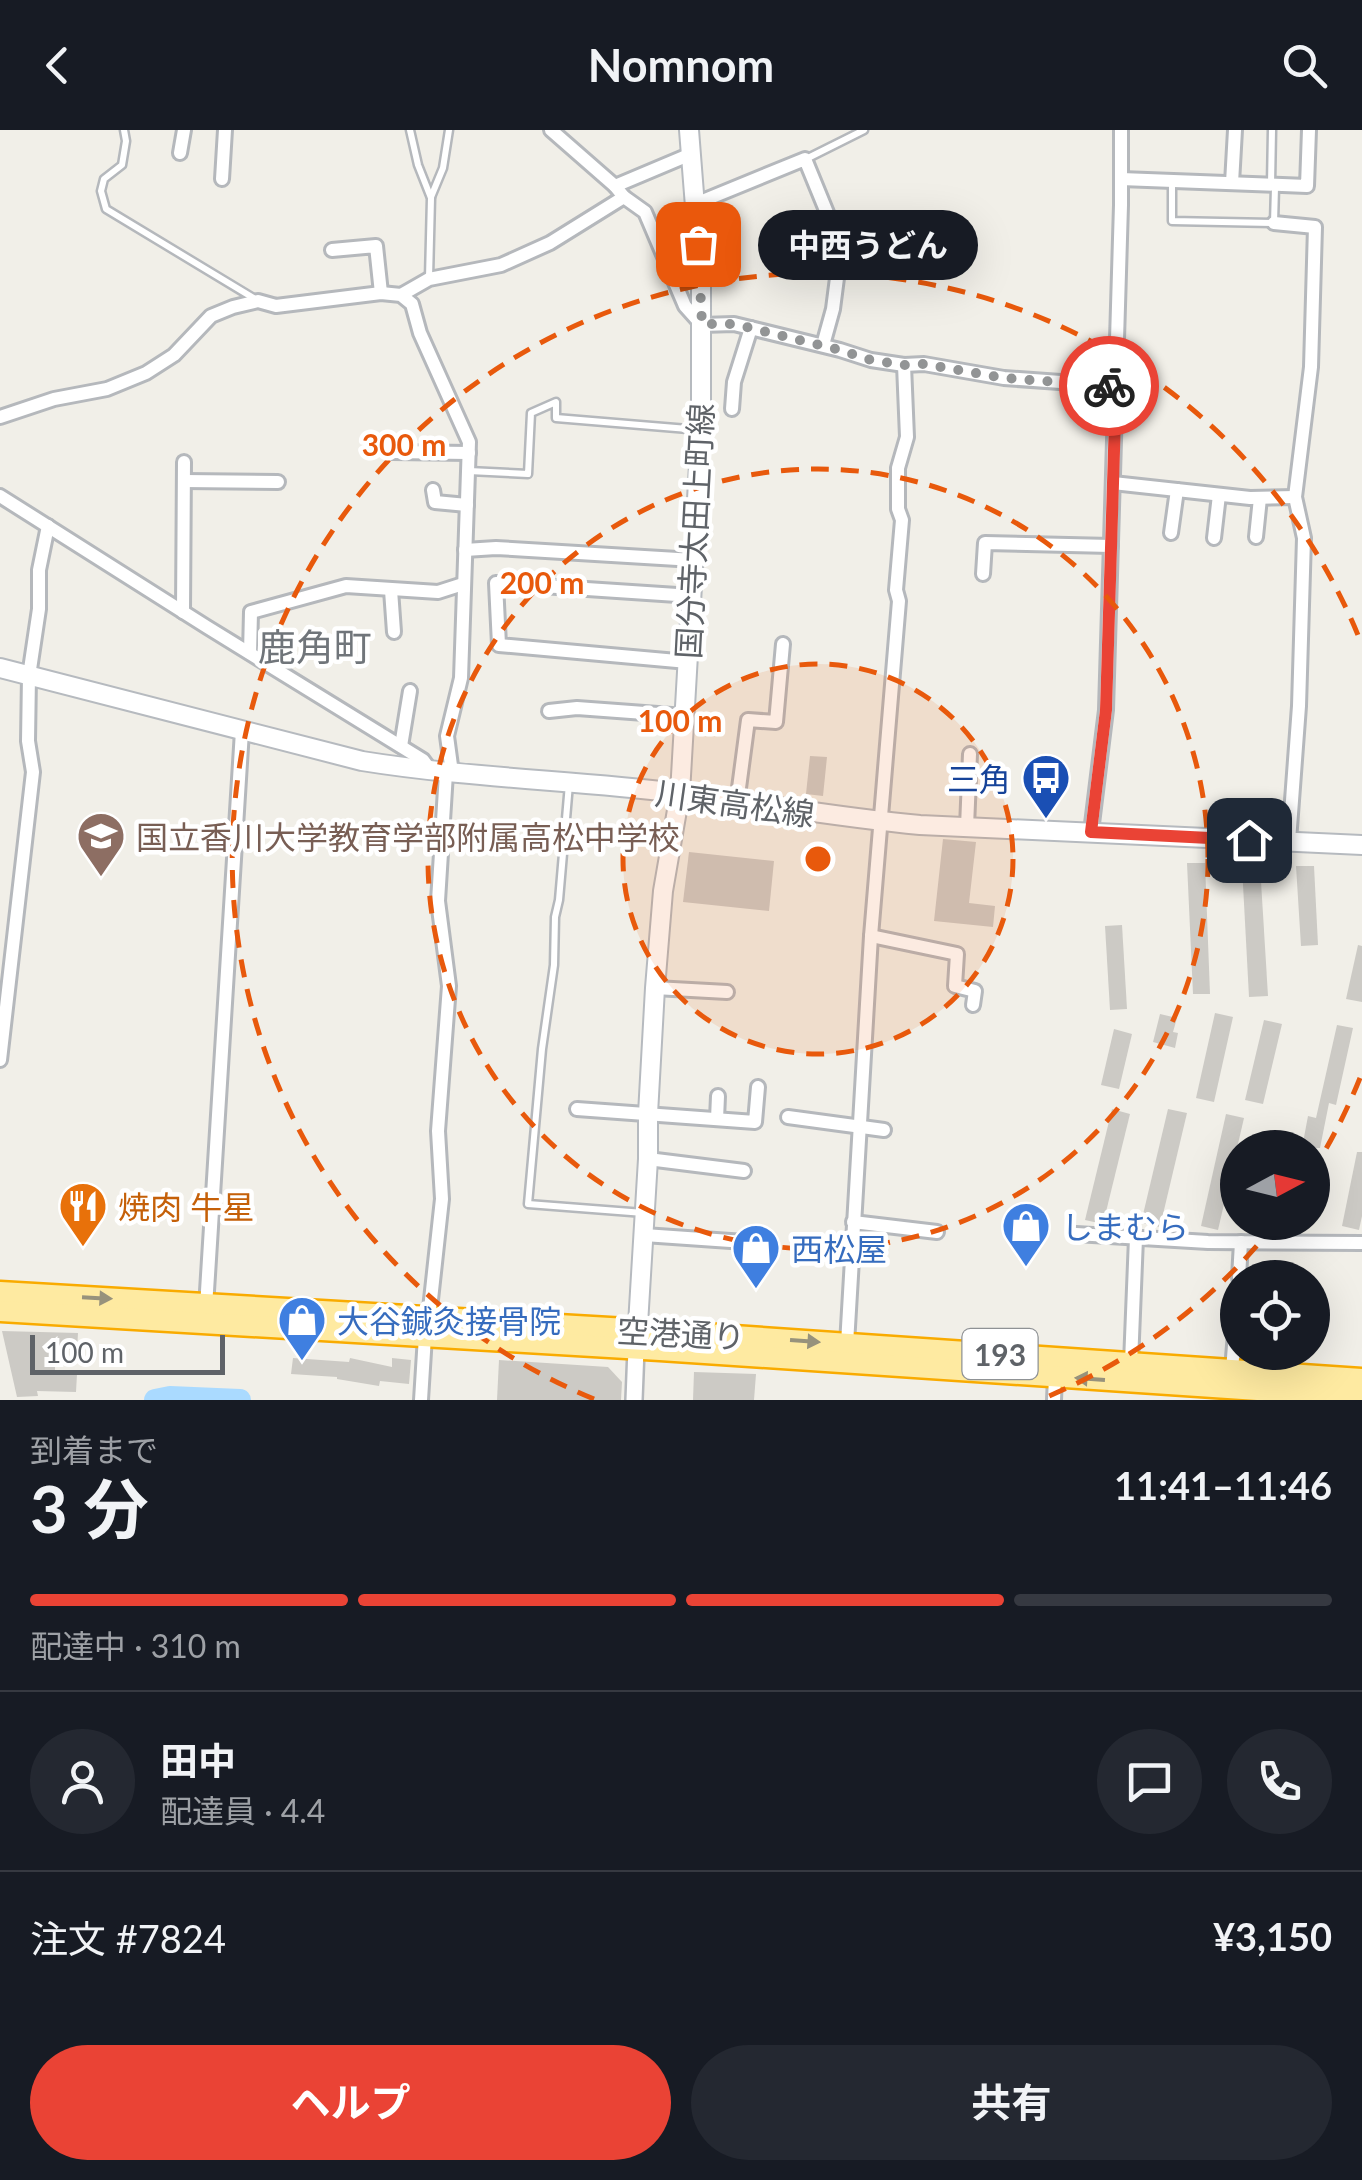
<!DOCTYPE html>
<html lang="ja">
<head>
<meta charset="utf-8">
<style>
	body { margin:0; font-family:Lato,"Noto Sans JP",sans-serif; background:#242831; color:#f1f3f6; height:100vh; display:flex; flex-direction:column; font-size:38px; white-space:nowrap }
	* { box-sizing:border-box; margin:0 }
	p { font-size:32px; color:#9ea1a6 }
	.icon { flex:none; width:55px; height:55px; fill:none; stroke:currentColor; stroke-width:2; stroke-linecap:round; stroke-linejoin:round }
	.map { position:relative; height:1270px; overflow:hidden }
	.panel { display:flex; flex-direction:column; background:#171b24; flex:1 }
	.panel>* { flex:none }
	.needle { width:65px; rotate:83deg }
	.tools { position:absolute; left:1220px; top:1000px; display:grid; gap:20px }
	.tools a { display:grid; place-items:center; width:110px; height:110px; border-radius:50%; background:#171b24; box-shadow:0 10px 40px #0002; font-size:50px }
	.scale { position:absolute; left:30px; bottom:25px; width:195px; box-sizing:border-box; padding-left:10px; border:5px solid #5f6368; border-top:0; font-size:28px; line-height:35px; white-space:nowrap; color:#5f6368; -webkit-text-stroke:8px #fff; paint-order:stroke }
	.pin { position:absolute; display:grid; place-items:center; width:85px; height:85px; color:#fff; margin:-42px; border-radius:20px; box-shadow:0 5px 15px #0006 }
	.courier { position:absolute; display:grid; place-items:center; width:100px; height:100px; margin:-50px; border:8px solid #ea4335; border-radius:50%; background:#fff; color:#222; box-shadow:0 2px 12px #0007 }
	.bubble { position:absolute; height:70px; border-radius:35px; background:#171b24; box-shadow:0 10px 40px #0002; font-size:32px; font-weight:700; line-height:70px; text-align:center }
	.overview em { font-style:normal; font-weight:700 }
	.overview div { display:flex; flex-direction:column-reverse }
	.overview { display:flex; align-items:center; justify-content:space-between; height:170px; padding:0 30px }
	h1 { font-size:65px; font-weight:700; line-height:75px }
	.bar { display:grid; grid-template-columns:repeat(4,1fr); gap:15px 10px; align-content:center; height:120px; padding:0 30px }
	.bar i { height:12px; border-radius:8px; background:#363941 }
	.bar .active { background:#ea4335 }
	.bar p { grid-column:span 4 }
	.line { display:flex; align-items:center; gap:25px; padding:0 30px; border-top:2px solid #363941 }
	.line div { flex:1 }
	.round { display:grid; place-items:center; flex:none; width:105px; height:105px; border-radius:52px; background:#242831 }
	.cta { display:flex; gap:20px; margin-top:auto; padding:20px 30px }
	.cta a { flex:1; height:115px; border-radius:60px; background:#ea4335; color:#fff; font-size:40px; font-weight:700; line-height:115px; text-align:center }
	.cta a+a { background:#242831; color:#f1f3f6 }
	header { display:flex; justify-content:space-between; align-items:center; height:130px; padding:0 30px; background:#171b24; font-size:45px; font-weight:700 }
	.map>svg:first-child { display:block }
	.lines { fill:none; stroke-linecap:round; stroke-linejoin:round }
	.river { stroke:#aadaff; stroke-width:22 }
	.building { fill:#cccac5 }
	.service-casing { stroke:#b5b8bc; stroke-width:11 }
	.minor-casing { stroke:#b5b8bc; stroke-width:18 }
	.tertiary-casing { stroke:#b5b8bc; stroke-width:20 }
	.secondary-casing { stroke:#b6babf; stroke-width:22 }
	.trunk-casing { stroke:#f9ab00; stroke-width:25 }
	.service { stroke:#fff; stroke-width:6 }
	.minor { stroke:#fff; stroke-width:12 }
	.tertiary { stroke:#fff; stroke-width:15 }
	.secondary { stroke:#fff; stroke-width:18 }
	.trunk { stroke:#feeaa1; stroke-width:20 }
	.oneway { fill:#97927c }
	.done { stroke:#929495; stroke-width:10; stroke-dasharray:0 18 }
	.route { stroke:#ea4335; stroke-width:12 }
	.ring { fill:none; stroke:#e8590c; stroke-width:5; stroke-dasharray:18 12 }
	.labels { text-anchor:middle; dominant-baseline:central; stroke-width:9; stroke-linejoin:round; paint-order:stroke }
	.shield { fill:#fff; stroke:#8f9295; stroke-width:2.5 }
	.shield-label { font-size:30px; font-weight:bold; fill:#5f6368 }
	.street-label { font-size:32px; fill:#5f6368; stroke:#fff }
	.transit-label { font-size:32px; fill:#164399; stroke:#fff; text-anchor:end }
	.education-label { font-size:32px; fill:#785e54; stroke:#fff; text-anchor:start }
	.food-label { font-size:32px; fill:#c56008; stroke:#fff; text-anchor:start }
	.shop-label { font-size:32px; fill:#366cbe; stroke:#fff; text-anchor:start }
	.quarter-label { font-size:38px; fill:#70757a; stroke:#fff }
	.centre { fill:#e8590c; stroke:#fff; stroke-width:5 }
	.ring-label { font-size:30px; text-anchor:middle; font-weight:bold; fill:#e8590c; stroke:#fff; stroke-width:9; stroke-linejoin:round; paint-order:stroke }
</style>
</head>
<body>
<header><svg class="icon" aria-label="back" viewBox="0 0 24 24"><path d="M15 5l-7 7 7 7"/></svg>Nomnom<svg class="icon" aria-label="search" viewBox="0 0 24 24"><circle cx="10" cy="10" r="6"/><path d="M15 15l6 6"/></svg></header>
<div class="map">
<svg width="1362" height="1270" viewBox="0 0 1362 1270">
	<rect width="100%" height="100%" fill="#f1efe8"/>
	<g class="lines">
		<!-- river -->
		<path class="river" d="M155,1270l15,-3 70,3"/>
	</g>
	<!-- building -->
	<g class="building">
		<path d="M810,626l17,1 -4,39 -17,-2z"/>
		<path d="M943,709l33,3 -7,61 26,3 -2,21 -59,-6z"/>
		<path d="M689,722l85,9 -5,50 -86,-9z"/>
		<path d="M1187,733h18l5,131h-17z"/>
		<path d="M1260,735l8,131 -19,1 -7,-131z"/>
		<path d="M1296,736h18l4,79 -17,1z"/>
		<path d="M1122,795l5,84 -17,1 -5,-84z"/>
		<path d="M1358,815l4,1v56l-16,-3z"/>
		<path d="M1215,883l18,4 -19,85 -18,-4z"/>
		<path d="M1160,884l17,4 -4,14 5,1 -3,15 -22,-6z"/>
		<path d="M1264,890l18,4 -19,80 -18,-4z"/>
		<path d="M1337,895l16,3 -17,77 -7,-2 -9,45h-18l6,-32 8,2z"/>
		<path d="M1114,899l18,5 -13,55 -18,-4z"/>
		<path d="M1112,979l18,5 -27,110 -18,-4z"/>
		<path d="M1168,979l19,4 -27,114 -19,-4z"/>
		<path d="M1226,984l18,4 -26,112 -17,-4z"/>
		<path d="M1357,1022h5v64l-3,14 -17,-4z"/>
		<path d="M2,1201l76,2 -1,17 -22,-1v24l22,1 -1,18 -39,-1 1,5 -21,1z"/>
		<path d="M293,1228l56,4 1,-4 42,9v-9l19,2 -2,24 -29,-3 -1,5 -42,-7v-2l-46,-3z"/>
		<path d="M499,1230l109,7 14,15 -1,18h-124z"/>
		<path d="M694,1242l62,2 -2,26h-61z"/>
	</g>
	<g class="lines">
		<!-- service casing -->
		<g class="service-casing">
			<g id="service">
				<path d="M124,0l2,11 -4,24 -18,14 -3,12 5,18 149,90"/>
				<path d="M410,0l8,35 13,33 -2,80"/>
				<path d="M806,29l58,-29"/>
				<path d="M1172,52v39l102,2 1,-36"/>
				<path d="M1271,54l1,-54"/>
				<path d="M431,67l12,-29 6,-38"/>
				<path d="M469,341l59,3 3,-61 25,-11v16l144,12"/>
				<path d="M569,654l-10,116 -4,17 -1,48 -12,84 -14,155 116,9"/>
			</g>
		</g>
		<!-- minor casing -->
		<g class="minor-casing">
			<g id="minor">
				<path d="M551,0l64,56 76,-32"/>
				<path d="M180,23l4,-23"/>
				<path d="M222,49l3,-49"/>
				<path d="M1121,49l186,7 2,-56"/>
				<path d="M1232,53l3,-53"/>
				<path d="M624,67l21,15 40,94 17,19 32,-1 106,26 31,10 33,5 20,-1 80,14 112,8"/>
				<path d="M695,74l110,-45 36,88 -8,62 -10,36"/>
				<path d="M1274,93l41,4 -4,140 -16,130 9,41 -5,168 -10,135"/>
				<path d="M332,120l44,-4 5,47"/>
				<path d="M401,165l28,-16 72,-14 49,-22 74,-46 -9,-11"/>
				<path d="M732,279l2,-27 17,-54"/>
				<path d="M0,287l54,-18 53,-10 39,-16 28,-18 37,-39 22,-9 25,-6 18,5 105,-13 20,2 11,9 8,29 49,109 -8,236 -14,58 5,37"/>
				<path d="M392,322l77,1"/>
				<path d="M184,351l94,1"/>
				<path d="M1113,353l137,15 45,-1"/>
				<path d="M433,360l2,12 32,3"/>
				<path d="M0,366l207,131 216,133 8,11"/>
				<path d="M1171,403l6,-43"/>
				<path d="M1256,407l4,-39"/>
				<path d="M1214,408l5,-43"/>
				<path d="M465,420l31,-2 198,12"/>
				<path d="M983,444l2,-31 126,3"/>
				<path d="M391,460l3,42"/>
				<path d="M183,482l1,-150"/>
				<path d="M250,523l1,-41 95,-26 92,6 25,-8"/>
				<path d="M688,532l-189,-17 -3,-62 196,13"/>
				<path d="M549,581l28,-3 108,8"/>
				<path d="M401,616l9,-55"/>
				<path d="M737,673l11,-83 28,2 7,-78"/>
				<path d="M967,697l3,-73"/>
				<path d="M1091,702l15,-122 15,-505v-75"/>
				<path d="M871,806l86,18 -2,32 20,5 -2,14"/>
				<path d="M655,858l72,4"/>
				<path d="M0,930l33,-288 -5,-31 1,-65 10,-67v-39l9,-44"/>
				<path d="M577,979l178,13 3,-35"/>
				<path d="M788,987l96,13"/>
				<path d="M717,989l1,-23"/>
				<path d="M648,1029l96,12"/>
				<path d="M853,1092l84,10"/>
				<path d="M1076,1104l132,8 154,1"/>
				<path d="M644,1105l101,7"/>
				<path d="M1239,1148l2,-36"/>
				<path d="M206,1177l36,-576"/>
				<path d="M429,1188l13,-119 -4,-68 11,-145 -11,-85 8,-128"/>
				<path d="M847,1214l24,-408 28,-335 -3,-11 6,-70 -4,-11v-41l9,-31 -3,-72"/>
				<path d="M1131,1233l5,-125"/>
				<path d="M1232,1240l6,-74"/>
				<path d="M421,1270l4,-64"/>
				<path d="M1054,1270l1,-23"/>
			</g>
		</g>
		<!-- tertiary casing -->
		<g class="tertiary-casing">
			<path id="tertiary" d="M634,1270l2,-51"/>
		</g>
		<!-- secondary casing -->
		<g class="secondary-casing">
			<g id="secondary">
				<path d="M0,538l362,93c105,17 212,19 317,32 81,10 160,25 241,32l442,20"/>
				<path d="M637,1211l11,-182v-45l7,-126 8,-97 17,-98 21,-363v-147l-12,-153"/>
			</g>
		</g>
		<!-- trunk casing -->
		<g class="trunk-casing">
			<g id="trunk">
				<path d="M0,1162l661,39 701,48"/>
				<path d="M0,1181l660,39 702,47"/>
			</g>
		</g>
		<!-- service -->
		<use href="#service" class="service"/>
		<!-- minor -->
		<use href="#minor" class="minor"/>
		<!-- tertiary -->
		<use href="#tertiary" class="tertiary"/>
		<!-- secondary -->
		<use href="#secondary" class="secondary"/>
		<!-- trunk -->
		<use href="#trunk" class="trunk"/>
	</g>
	<!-- one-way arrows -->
	<defs><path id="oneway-solid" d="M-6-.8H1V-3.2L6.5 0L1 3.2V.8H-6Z" transform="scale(2.5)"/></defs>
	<g class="oneway">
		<use href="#oneway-solid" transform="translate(97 1168) rotate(3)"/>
		<use href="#oneway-solid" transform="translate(805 1211) rotate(4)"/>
		<use href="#oneway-solid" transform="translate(1090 1249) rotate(-176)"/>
	</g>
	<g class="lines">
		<!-- done -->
		<path class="done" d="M698,114l4,80h32l106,26 31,10 33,5 20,-1 80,14 105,8"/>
		<!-- route -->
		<path class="route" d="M1109,256h7l-10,324 -15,122 158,8"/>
	</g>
	<!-- distance rings -->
	<circle cx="818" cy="729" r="195" fill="#e8590c" fill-opacity=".12"/>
	<g class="ring">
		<circle cx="818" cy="729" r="195"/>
		<circle cx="818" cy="729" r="390"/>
		<path d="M1360 948A585 585 0 0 1 1314 1039M1276 1093A585 585 0 0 1 1042 1269M594 1269A585 585 0 1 1 1360 510"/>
	</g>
	<!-- icons -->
	<defs>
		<g id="bus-pin" transform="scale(2.5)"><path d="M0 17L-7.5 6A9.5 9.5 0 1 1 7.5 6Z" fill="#1a4fb4" stroke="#fff"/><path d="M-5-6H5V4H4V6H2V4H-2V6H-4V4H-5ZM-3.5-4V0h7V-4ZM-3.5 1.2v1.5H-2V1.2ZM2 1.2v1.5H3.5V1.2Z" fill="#fff"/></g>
		<g id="school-pin" transform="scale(2.5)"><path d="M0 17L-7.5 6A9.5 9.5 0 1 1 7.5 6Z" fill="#8d6e63" stroke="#fff"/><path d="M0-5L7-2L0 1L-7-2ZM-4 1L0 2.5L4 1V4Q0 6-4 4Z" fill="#fff"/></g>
		<g id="restaurant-pin" transform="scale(2.5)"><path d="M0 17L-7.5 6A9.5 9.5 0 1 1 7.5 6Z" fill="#e8710a" stroke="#fff"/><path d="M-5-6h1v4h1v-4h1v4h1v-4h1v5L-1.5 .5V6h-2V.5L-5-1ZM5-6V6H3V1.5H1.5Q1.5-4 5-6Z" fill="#fff"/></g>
		<g id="shop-pin" transform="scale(2.5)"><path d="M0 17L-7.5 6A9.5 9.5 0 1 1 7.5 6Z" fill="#3f7fe0" stroke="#fff"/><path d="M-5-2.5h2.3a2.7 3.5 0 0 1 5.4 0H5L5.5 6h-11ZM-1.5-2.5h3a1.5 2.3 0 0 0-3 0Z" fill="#fff"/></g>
	</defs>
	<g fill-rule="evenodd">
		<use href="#bus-pin" x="1046" y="648"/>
		<use href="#school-pin" x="101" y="706"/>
		<use href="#restaurant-pin" x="83" y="1076"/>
		<use href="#shop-pin" x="1026" y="1096"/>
		<use href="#shop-pin" x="756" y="1118"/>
		<use href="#shop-pin" x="302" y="1190"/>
	</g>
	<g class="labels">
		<!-- shield labels -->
		<rect class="shield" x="962.5" y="1199" width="75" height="50" rx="8"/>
		<g class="shield-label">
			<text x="1000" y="1224">193</text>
		</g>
		<!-- street labels -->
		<g class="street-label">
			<text transform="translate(694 401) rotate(-87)">国分寺太田上町線</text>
			<text transform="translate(735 673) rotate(8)">川東高松線</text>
			<text transform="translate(681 1203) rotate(3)">空港通り</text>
		</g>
		<!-- transit labels -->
		<g class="transit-label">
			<text x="1011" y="648">三角</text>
		</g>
		<!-- education labels -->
		<g class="education-label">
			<text x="136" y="706">国立香川大学教育学部附属高松中学校</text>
		</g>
		<!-- food labels -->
		<g class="food-label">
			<text x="118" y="1076">焼肉 牛星</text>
		</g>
		<!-- shop labels -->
		<g class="shop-label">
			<text x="1061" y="1096">しまむら</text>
			<text x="791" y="1118">西松屋</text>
			<text x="337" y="1190">大谷鍼灸接骨院</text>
		</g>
		<!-- quarter labels -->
		<g class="quarter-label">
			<text x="315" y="516">鹿角町</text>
		</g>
	</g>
	<circle cx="818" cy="729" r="15" class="centre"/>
	<g class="ring-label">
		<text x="404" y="326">300 m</text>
		<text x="542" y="464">200 m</text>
		<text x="680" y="602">100 m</text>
	</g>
</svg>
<div class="tools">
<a><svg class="needle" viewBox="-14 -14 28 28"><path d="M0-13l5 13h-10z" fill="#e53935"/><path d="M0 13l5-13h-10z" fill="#9ea1a6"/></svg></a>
<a><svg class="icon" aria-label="locate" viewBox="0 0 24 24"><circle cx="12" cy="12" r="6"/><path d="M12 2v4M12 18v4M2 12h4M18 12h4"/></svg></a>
</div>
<div class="scale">100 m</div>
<div class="pin" style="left:698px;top:114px;background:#ea580c"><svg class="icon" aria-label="bag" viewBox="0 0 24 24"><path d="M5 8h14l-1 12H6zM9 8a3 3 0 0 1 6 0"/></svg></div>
<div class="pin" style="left:1249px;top:710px;background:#1f2937"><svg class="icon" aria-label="home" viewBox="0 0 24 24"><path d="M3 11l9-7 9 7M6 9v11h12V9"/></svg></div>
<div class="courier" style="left:1109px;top:256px"><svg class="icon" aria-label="bike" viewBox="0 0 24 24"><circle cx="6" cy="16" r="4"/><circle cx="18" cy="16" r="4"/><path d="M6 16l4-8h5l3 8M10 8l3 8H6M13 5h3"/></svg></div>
<div class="bubble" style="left:758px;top:80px;width:220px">中西うどん</div>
</div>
<section class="panel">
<div class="overview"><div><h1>3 分</h1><p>到着まで</p></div><em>11:41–11:46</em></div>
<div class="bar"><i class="active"></i><i class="active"></i><i class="active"></i><i></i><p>配達中 · 310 m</p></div>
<div class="line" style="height:180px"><a class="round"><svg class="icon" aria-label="person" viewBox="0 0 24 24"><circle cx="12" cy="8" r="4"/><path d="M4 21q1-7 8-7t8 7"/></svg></a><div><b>田中</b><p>配達員 · 4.4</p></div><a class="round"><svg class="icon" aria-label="chat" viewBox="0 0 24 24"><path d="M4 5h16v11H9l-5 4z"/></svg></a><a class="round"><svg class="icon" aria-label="phone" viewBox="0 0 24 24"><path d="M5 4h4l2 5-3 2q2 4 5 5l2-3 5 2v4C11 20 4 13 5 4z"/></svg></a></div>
<div class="line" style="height:130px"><div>注文 #7824</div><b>¥3,150</b></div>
<div class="cta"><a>ヘルプ</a><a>共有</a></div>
</section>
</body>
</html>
